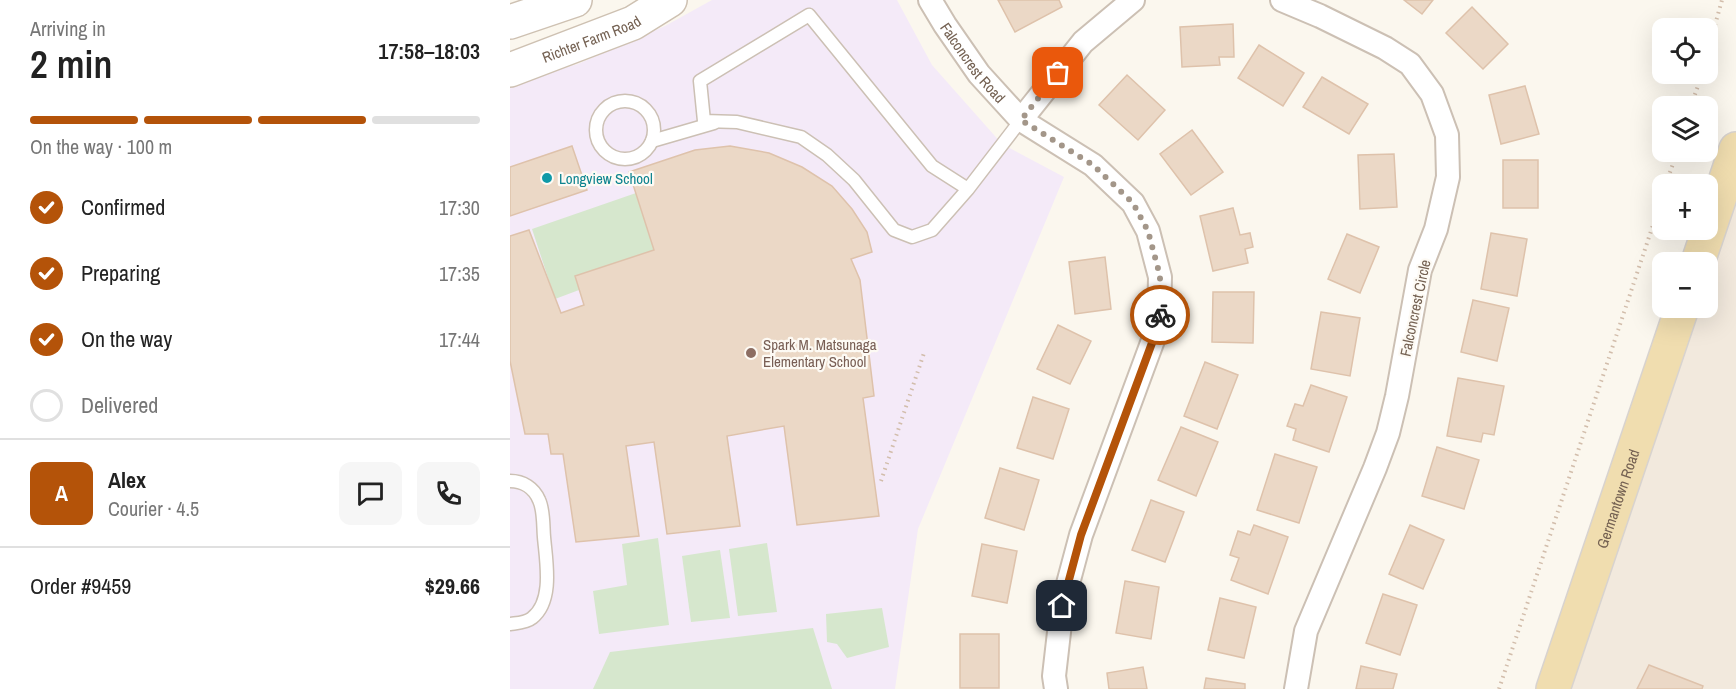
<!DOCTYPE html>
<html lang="en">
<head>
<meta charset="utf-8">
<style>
	body { margin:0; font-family:"Archivo Narrow",sans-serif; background:#f6f6f6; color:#222; height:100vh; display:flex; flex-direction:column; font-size:22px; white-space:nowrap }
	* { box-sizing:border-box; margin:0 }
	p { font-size:20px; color:#767676 }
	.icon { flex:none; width:33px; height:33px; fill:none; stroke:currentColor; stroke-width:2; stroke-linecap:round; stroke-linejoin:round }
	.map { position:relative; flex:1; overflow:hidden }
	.drawer { display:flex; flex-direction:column; background:#fff; width:510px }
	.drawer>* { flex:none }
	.controls { position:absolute; left:1142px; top:18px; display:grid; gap:12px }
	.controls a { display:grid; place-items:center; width:66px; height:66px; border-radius:12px; background:#fff; box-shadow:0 6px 24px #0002; font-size:30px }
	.pin { position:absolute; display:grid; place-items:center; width:51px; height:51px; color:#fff; margin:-26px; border-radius:12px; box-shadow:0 3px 9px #0006 }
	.courier { position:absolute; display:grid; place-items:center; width:60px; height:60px; margin:-30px; border:4px solid #b45309; border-radius:50%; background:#fff; color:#222; box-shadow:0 2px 8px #0007 }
	.overview em { font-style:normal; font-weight:600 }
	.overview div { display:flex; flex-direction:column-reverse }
	.overview { display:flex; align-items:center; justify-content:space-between; height:102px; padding:0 30px }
	h1 { font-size:39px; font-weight:600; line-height:45px }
	.bar { display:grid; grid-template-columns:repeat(4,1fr); gap:9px 6px; align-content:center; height:72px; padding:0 30px }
	.bar i { height:8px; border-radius:4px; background:#e0e0e0 }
	.bar .active { background:#b45309 }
	.bar p { grid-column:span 4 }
	.line { display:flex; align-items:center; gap:15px; padding:0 30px; border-top:2px solid #e0e0e0 }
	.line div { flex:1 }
	.round { display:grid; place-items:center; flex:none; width:63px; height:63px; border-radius:12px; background:#f6f6f6 }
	ol { padding:0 30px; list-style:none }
	li { display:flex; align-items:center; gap:18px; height:66px }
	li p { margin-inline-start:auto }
	li .icon { padding:6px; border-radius:50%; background:#b45309; color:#fff; stroke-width:4 }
	li:last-child { color:#767676 }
	li i { width:33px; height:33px; border:3px solid #e0e0e0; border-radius:50% }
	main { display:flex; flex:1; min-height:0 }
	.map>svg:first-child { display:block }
	.residential { fill:#f2e9dd }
	.education { fill:#f4eaf8 }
	.green { fill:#d6e7cd }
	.building { fill:#ebd8c6; stroke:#dec2ab; stroke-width:1.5 }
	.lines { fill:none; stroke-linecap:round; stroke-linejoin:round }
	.service-casing { stroke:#ccc0b4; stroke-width:15 }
	.minor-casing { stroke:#ccc0b4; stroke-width:26 }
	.secondary-casing { stroke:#cec1b2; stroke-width:36 }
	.primary-casing { stroke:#d8d3cf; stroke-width:36 }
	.path { stroke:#d2bdab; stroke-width:4; stroke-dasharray:1.5 4.5; stroke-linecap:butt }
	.service { stroke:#fff; stroke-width:12 }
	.minor { stroke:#fff; stroke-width:22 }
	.secondary { stroke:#fff; stroke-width:33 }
	.primary { stroke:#f0ddaf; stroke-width:33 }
	.done { stroke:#a39689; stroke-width:6; stroke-dasharray:0 10.8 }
	.route { stroke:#b45309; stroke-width:8 }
	.culture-dot { fill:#0f9aa8; stroke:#fdfaf4; stroke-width:2 }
	.education-dot { fill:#8d6e63; stroke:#fdfaf4; stroke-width:2 }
	.labels { text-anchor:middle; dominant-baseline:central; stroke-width:4.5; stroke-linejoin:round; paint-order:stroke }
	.street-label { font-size:15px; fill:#746152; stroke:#fdfaf4 }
	.culture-label { font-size:15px; fill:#0d838f; stroke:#fdfaf4; text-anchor:start }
	.education-label { font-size:15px; fill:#785e54; stroke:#fdfaf4; text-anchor:start }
</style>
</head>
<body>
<main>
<section class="drawer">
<div class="overview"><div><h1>2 min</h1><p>Arriving in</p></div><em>17:58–18:03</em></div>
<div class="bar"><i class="active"></i><i class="active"></i><i class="active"></i><i></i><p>On the way · 100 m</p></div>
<ol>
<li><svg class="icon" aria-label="check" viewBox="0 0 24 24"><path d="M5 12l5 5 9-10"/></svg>Confirmed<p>17:30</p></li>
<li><svg class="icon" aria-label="check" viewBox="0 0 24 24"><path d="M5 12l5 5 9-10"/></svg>Preparing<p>17:35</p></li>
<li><svg class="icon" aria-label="check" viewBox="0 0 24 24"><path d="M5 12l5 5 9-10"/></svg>On the way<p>17:44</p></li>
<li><i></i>Delivered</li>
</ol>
<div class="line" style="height:108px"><b class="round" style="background:#b45309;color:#fff">A</b><div><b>Alex</b><p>Courier · 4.5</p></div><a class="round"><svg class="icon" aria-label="chat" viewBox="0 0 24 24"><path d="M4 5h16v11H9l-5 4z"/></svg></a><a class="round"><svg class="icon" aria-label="phone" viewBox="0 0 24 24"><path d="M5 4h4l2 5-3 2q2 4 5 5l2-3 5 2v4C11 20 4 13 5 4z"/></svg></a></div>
<div class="line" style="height:78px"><div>Order #9459</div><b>$29.66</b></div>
</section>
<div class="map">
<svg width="1226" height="689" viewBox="0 0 1226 689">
	<rect width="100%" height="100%" fill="#fbf7ee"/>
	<!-- residential -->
	<path class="residential" d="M1226,143v546h-194l136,-381h29v-46z"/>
	<!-- education -->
	<path class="education" d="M202,0h185l35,65 70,79 62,33 -146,352 -23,160h-385v-606l68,-19 87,-38z"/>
	<!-- green -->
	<g class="green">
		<path d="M126,193l18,57 -79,26 4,14 -24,9 -23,-70z"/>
		<path d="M148,538l11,87 -70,9 -6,-43 34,-6 -5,-41z"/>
		<path d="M257,543l10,69 -39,4 -9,-67z"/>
		<path d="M210,550l10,68 -39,4 -9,-66z"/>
		<path d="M372,608l7,39 -42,11 -10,-14 -10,-2 -1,-28z"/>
		<path d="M303,628l19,61h-239l17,-37z"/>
	</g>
	<!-- building -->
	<g class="building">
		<path d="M488,0h61l3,7 -47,25z"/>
		<path d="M894,0h29l-11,14z"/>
		<path d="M962,7l36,37 -25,25 -37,-36z"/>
		<path d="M723,24l1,33h-15l1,8 -38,2 -2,-40z"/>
		<path d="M749,45l45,28 -21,33 -45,-28z"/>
		<path d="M617,75l38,35 -27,30 -39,-35z"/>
		<path d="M812,77l46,27 -19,30 -46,-27z"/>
		<path d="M1015,86l14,48 -38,10 -12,-49z"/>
		<path d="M682,130l31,42 -32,23 -31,-41z"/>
		<path d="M62,146l15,44 -77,26v-49z"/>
		<path d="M220,146l39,7 33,14 30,19 20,23 15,23 5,20 -21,7 9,21 14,116 -11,2 16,118 -82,9 -13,-99 -57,10 13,90 -73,8 -13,-92 -28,4 13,90 -63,6 -13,-88h-12l-3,-20h-23l-15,-73v-125l19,-6 32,83 23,-8 -9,-29 79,-26 -25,-78 66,-22z"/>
		<path d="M884,154l3,53 -37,2 -2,-54z"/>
		<rect x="993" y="160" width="35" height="48"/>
		<path d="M723,208l7,27 10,-2 3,14 -8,2 3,14 -35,8 -13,-55z"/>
		<path d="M981,233l36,6 -10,57 -36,-7z"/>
		<path d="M837,234l32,13 -19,46 -32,-14z"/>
		<path d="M595,257l6,52 -36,5 -6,-52z"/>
		<path d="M703,292h41l-1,51 -41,-1z"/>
		<path d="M963,300l36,8 -12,53 -36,-9z"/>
		<path d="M811,312l39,6 -10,58 -39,-7z"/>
		<path d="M548,325l33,16 -21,43 -33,-15z"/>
		<path d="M695,362l33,13 -21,54 -33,-13z"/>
		<path d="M948,378l46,8 -10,49 -11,-2 -2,9 -34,-6z"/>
		<path d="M801,385l36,12 -18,55 -36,-12 3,-11 -9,-3 8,-22 8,2z"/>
		<path d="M523,397l36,12 -16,50 -36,-11z"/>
		<path d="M671,427l37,15 -22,54 -38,-16z"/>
		<path d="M927,447l42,13 -15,49 -42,-13z"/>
		<path d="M765,454l42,13 -18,56 -42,-13z"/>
		<path d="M490,468l39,12 -15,50 -39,-12z"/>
		<path d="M641,500l33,12 -19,50 -33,-12z"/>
		<path d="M744,525l34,12 -20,57 -37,-14 8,-22 -9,-3 8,-24 12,4z"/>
		<path d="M900,525l34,15 -21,49 -34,-15z"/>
		<path d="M472,544l35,7 -10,52 -35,-7z"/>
		<path d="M615,581l34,6 -8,52 -35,-6z"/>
		<path d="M873,594l34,11 -17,50 -34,-12z"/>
		<path d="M710,598l36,9 -12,51 -36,-8z"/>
		<rect x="450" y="634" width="39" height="54"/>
		<path d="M1139,665l54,21 -1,3h-65z"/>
		<path d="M851,666l36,8 -4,15h-37z"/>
		<path d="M633,667l4,22h-38l-2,-16z"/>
		<path d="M696,678l39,6v5h-41z"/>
	</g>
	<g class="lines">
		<!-- service casing -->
		<g class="service-casing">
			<g id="service">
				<circle cx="115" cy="130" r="29"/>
				<path d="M142,141l62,-18"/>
				<path d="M458,189l-36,-23 -123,-151 -109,66 4,40 33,1 64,15 26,18 27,25 40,50 18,7 20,-7 36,-41 53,-69"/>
				<path d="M0,481c13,0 24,7 29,19 5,10 4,26 5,37 2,24 10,64 -12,81 -6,5 -15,5 -22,6"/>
			</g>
		</g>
		<!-- minor casing -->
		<g class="minor-casing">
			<g id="minor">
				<path id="s1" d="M420,0l15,25 34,49 42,46 72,45 40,38 15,28 12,46 -1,47 -78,211 -19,71 -8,70 2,13"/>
				<path d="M772,0l38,16 65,32 25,16 22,30 15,41 1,42 -12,52 -16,41 -23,126 -9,37 -13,35 -69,163 -10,58"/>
				<path d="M511,120l62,-78 50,-42"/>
			</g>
		</g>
		<!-- secondary casing -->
		<g class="secondary-casing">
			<g id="secondary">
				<path d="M0,22l65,-22"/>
				<path id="s2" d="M0,70l123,-47 37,-23"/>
			</g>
		</g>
		<!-- primary casing -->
		<g class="primary-casing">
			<g id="primary">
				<path d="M1188,262l38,-113"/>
				<path id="s3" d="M1043,689l129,-381"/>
			</g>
		</g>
		<!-- path -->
		<g class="path">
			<path d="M1197,54l15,-54"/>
			<path d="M1181,106l11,-32"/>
			<path d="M1156,184l11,-32"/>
			<path d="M371,481l43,-128"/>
			<path d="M989,689l163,-491"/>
		</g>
		<!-- service -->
		<use href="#service" class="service"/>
		<!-- minor -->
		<use href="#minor" class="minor"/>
		<!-- secondary -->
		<use href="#secondary" class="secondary"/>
		<!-- primary -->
		<use href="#primary" class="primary"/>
	</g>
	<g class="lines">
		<!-- done -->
		<path class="done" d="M548,73l-37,47 72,45 40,38 15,28 12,45v39"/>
		<!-- route -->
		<path class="route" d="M552,606l19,-71 78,-211 1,-9"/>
	</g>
	<!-- markers -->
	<circle class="culture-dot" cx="37" cy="178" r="6"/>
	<circle class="education-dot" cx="241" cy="353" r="6"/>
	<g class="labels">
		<!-- street labels -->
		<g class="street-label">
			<text stroke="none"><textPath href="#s2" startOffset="87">Richter Farm Road</textPath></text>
			<text stroke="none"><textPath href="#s1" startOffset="76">Falconcrest Road</textPath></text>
			<text transform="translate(905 308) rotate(-78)">Falconcrest Circle</text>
			<text stroke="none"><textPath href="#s3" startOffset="201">Germantown Road</textPath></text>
		</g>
		<!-- culture labels -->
		<g class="culture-label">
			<text x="49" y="178">Longview School</text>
		</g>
		<!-- education labels -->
		<g class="education-label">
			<text x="253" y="344">Spark M. Matsunaga<tspan x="253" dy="17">Elementary School</tspan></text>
		</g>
	</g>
</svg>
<div class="controls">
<a><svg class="icon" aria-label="locate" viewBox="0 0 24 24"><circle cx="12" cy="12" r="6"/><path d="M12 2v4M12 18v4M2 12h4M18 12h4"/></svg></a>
<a><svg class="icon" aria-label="layers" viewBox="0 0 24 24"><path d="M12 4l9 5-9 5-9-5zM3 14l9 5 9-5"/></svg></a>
<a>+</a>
<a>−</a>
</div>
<div class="pin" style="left:548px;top:73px;background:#ea580c"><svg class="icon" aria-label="bag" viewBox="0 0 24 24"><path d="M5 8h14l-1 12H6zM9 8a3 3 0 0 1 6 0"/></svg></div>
<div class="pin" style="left:552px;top:606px;background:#1f2937"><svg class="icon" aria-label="home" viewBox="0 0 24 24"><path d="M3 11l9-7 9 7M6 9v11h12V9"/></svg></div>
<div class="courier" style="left:650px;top:315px"><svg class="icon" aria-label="bike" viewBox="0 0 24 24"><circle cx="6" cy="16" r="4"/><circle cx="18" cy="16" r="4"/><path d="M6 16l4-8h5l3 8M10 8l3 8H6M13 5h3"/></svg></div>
</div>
</main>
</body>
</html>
